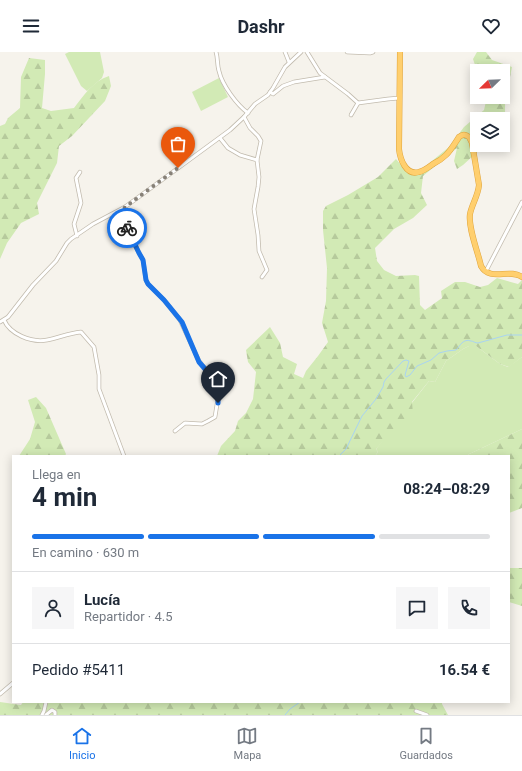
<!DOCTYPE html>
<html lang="es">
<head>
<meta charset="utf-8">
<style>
	body { margin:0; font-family:Roboto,sans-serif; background:#f6f6f7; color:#1f2937; height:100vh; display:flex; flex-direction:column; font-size:15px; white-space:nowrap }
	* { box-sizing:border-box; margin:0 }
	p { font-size:13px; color:#747a83 }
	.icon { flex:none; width:22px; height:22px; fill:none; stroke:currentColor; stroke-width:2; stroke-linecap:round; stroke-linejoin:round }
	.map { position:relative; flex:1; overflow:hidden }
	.details { position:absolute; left:12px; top:403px; width:498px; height:248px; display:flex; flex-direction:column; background:#fff; border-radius:0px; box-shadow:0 2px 10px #0003 }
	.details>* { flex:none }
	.needle { width:26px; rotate:247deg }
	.tools { position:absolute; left:470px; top:12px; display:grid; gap:8px }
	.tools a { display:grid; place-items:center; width:40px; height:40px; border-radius:0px; background:#fff; box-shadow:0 2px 10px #0003; font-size:20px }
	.pin { position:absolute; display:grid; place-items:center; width:34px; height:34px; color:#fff; margin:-41px -17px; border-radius:50% 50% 50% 0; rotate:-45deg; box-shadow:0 0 4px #0007 }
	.pin .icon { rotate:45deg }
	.courier { position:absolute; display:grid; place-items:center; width:40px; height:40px; margin:-20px; border:3px solid #1a73e8; border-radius:50%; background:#fff; color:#222; box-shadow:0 1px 5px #0007 }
	.head em { font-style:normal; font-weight:700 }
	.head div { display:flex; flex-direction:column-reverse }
	.head { display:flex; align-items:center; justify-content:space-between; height:68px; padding:0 20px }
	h1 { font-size:26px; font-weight:700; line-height:30px }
	.bar { display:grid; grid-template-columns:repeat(4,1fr); gap:6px 4px; align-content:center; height:48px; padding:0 20px }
	.bar i { height:5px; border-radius:3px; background:#e0e1e3 }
	.bar .active { background:#1a73e8 }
	.bar p { grid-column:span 4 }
	.line { display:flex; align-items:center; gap:10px; padding:0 20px; border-top:1px solid #e0e1e3 }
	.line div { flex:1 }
	.round { display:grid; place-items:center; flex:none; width:42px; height:42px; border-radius:0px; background:#f6f6f7 }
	header { display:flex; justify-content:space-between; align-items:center; height:52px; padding:0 20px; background:#fff; font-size:18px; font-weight:700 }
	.dock { display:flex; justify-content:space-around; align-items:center; height:56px; border-top:1px solid #e0e1e3; background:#fff; font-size:11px; color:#747a83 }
	.dock a { display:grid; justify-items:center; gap:2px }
	.dock .active { color:#1a73e8 }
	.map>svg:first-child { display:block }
	.grass { fill:#d2eab5 }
	.forest { fill:url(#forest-firs) }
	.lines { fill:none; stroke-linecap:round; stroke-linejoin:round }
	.stream { stroke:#a9d4f2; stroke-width:1 }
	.minor-casing { stroke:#c2bbae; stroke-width:4.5 }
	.highway-casing { stroke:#e0a43c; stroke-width:6 }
	.minor { stroke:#fff; stroke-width:3 }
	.highway { stroke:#ffcf6e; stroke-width:5 }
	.done { stroke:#878178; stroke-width:4; stroke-dasharray:0 7.2 }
	.route { stroke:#1a73e8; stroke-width:5 }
</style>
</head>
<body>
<header><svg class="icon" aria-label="menu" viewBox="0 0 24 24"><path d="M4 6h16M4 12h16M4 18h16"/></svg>Dashr<svg class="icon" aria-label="heart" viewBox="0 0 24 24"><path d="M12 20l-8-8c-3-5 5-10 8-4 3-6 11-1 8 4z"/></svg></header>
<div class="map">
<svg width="522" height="663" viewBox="0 0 522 663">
	<defs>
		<pattern id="forest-firs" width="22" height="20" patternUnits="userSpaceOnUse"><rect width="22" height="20" fill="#d2eab5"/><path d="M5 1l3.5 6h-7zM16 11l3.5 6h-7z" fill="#b6ca9c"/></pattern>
	</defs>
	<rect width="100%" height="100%" fill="#f6f3ec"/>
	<!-- grass -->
	<g class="grass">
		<path d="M69,0h31l4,20 -2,6 -15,13 -6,-5 -16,-32z"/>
		<path d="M219,26l9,19 -27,14 -9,-19z"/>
		<path d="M469,294h7l24,18 8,3 14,-10v72l-57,27h-90l3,-4 -2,-3 53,-68 6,1 11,-21 17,-12z"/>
	</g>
	<!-- forest -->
	<g class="forest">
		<path d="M477,0h9l6,8 20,7 -7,35v24l-2,2v-9h-26v26h8l-22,20 -6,4 -3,-8 3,-13 -34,28 -2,17 6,12 -14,13 -19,11 -19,19 2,13 7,9 12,6 19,-1 4,1 1,29 5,5 17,-12 -1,-7 14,-9h10l15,5 8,-2 9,-7 21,6 4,-4v77l-13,10 -9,-3 -24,-18h-7l-6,3 -17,12 -11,21 -6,-1 -17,21 1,12 -23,25 -6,1 -8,9 2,3 -3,4h-158l4,-10 14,-15 3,-10 8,-8 7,-14 3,-27 -8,-10 -2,-12 24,-23 10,16 3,14 14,7 -3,10 9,4 3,-7 12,-15 10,-14 -6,-19 4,-22 1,-33 -4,-38v-19l3,-5 22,-11 30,-18 18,-18 10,12 9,4 34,-28 15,-20 20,-17 3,-13h16v-26h-26l-4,-12z"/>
		<path d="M29,6l16,2v14l-3,34 9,3 23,-3c10,-13 19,-27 35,-32l2,10 -6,15 -33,35 -13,10 -2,17 -20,40 2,11 -18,9 -14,20 -7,16v-133l5,-2 3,-6 12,-10 1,-31z"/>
		<path d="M36,345l10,11 20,46 -1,2h-46l11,-17 5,-17 -7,-22z"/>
		<path d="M522,377v79l-13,5v-57h-44z"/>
		<path d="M509,516h13v38l-13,-4z"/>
		<path d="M0,650l21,3 2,-3h419v2l6,11h-448z"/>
	</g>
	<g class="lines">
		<!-- stream -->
		<g class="stream">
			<path d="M339,404l7,-7 16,-33 14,-17 7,-12 1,-5 2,-3 17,-18 3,-1 3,1 -4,14 1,2 4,-2 7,-9 14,-6 8,-7 8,-2 9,-1c4,-4 7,-12 15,-9 2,0 4,2 7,2l29,-8h15"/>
			<path d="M285,663l5,-6 10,-7"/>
		</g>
		<!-- minor casing -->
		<g class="minor-casing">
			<g id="minor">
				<path d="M216,0c2,6 1,13 3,19 3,14 18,34 29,42"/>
				<path d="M285,0l4,10"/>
				<path d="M307,0l13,21 28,21 10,9 30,-4 11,-1"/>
				<path d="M347,0l23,1 3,-1"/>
				<path d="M270,40l3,2 10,-8 11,-4 31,-5"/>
				<path d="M351,63l7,-12"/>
				<path d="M244,65l6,11 8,8 3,5 -4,19 2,17 -1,10 -4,22 4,26 1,16 8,19 -5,7"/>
				<path d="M220,86l8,10 12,7 17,5"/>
				<path d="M125,155l-2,5 -1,7 17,34 4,7 3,20 2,4 16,16 16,20 19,41 13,16 5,11 1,10 -3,19 -7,4 -6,3 -17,-1 -10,8"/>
				<path d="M77,184l-3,-12 7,-21 -5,-25 4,-6"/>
				<path d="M486,219l36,-69"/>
				<path d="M4,268c6,14 27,23 43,20 11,-2 22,-7 34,-8l13,15 5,28v14l25,67"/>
				<path d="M0,270l8,-5 25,-32 23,-24 11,-18 4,-4 22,-15 32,-17 105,-77 14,-13 11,-13 13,-9 5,-7 12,-21 16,-15"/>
				<path d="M0,642l13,-11"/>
				<path d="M416,659l11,4"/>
				<path d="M42,663l2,-4 2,-9"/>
				<path d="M46,663l6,-5 3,2v3"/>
			</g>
		</g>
		<!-- highway casing -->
		<g class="highway-casing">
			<path id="highway" d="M400,0l-1,97c1,10 7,27 20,23 5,-1 10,-5 14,-8 4,-2 9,-5 13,-9 5,-5 9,-12 13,-18 4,-3 6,-3 10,0l3,6 7,42c-1,11 -7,19 -9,29 -2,14 8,38 11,52 9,16 28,2 41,11"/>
		</g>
		<!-- minor -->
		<use href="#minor" class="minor"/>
		<!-- highway -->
		<use href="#highway" class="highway"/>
	</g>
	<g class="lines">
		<!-- done -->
		<path class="done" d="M127,176c-4,-9 -7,-11 -2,-21l53,-39"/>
		<!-- route -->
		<path class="route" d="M127,176l12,25 4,7 3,20 2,4 16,16 18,22 17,40 13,15 5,11 1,10v5"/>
	</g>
</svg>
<div class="tools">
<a><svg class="needle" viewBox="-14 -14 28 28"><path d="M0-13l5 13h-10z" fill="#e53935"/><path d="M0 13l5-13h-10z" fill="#747a83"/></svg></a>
<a><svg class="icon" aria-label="layers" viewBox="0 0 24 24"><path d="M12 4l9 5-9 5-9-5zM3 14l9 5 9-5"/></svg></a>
</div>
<div class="pin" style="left:178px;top:116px;background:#ea580c"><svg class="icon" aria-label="bag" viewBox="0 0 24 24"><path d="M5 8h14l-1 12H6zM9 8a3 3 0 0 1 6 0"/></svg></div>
<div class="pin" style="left:218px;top:351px;background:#1f2937"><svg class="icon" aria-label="home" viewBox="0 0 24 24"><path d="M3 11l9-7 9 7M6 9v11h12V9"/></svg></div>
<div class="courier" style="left:127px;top:176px"><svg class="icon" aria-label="bike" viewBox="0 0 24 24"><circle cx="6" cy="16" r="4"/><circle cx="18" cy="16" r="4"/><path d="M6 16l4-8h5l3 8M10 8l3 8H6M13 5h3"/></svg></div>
<section class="details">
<div class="head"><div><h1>4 min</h1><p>Llega en</p></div><em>08:24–08:29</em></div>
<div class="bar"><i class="active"></i><i class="active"></i><i class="active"></i><i></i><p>En camino · 630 m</p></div>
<div class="line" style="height:72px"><a class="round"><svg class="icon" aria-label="person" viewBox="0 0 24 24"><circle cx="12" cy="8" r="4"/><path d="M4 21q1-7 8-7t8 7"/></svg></a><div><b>Lucía</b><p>Repartidor · 4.5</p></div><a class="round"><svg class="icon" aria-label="chat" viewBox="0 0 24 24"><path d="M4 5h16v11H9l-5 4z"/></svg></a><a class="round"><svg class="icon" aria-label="phone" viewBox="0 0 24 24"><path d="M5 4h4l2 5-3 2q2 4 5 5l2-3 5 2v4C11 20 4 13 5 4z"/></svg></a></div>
<div class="line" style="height:52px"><div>Pedido #5411</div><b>16.54 €</b></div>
</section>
</div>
<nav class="dock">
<a class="active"><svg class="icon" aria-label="home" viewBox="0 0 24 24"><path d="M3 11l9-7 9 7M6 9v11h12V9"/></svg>Inicio</a>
<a><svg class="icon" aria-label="map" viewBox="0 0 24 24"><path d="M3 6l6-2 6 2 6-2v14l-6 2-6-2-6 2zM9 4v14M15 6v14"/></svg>Mapa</a>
<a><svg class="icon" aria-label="saved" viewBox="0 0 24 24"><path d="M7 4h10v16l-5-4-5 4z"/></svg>Guardados</a>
</nav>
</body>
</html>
